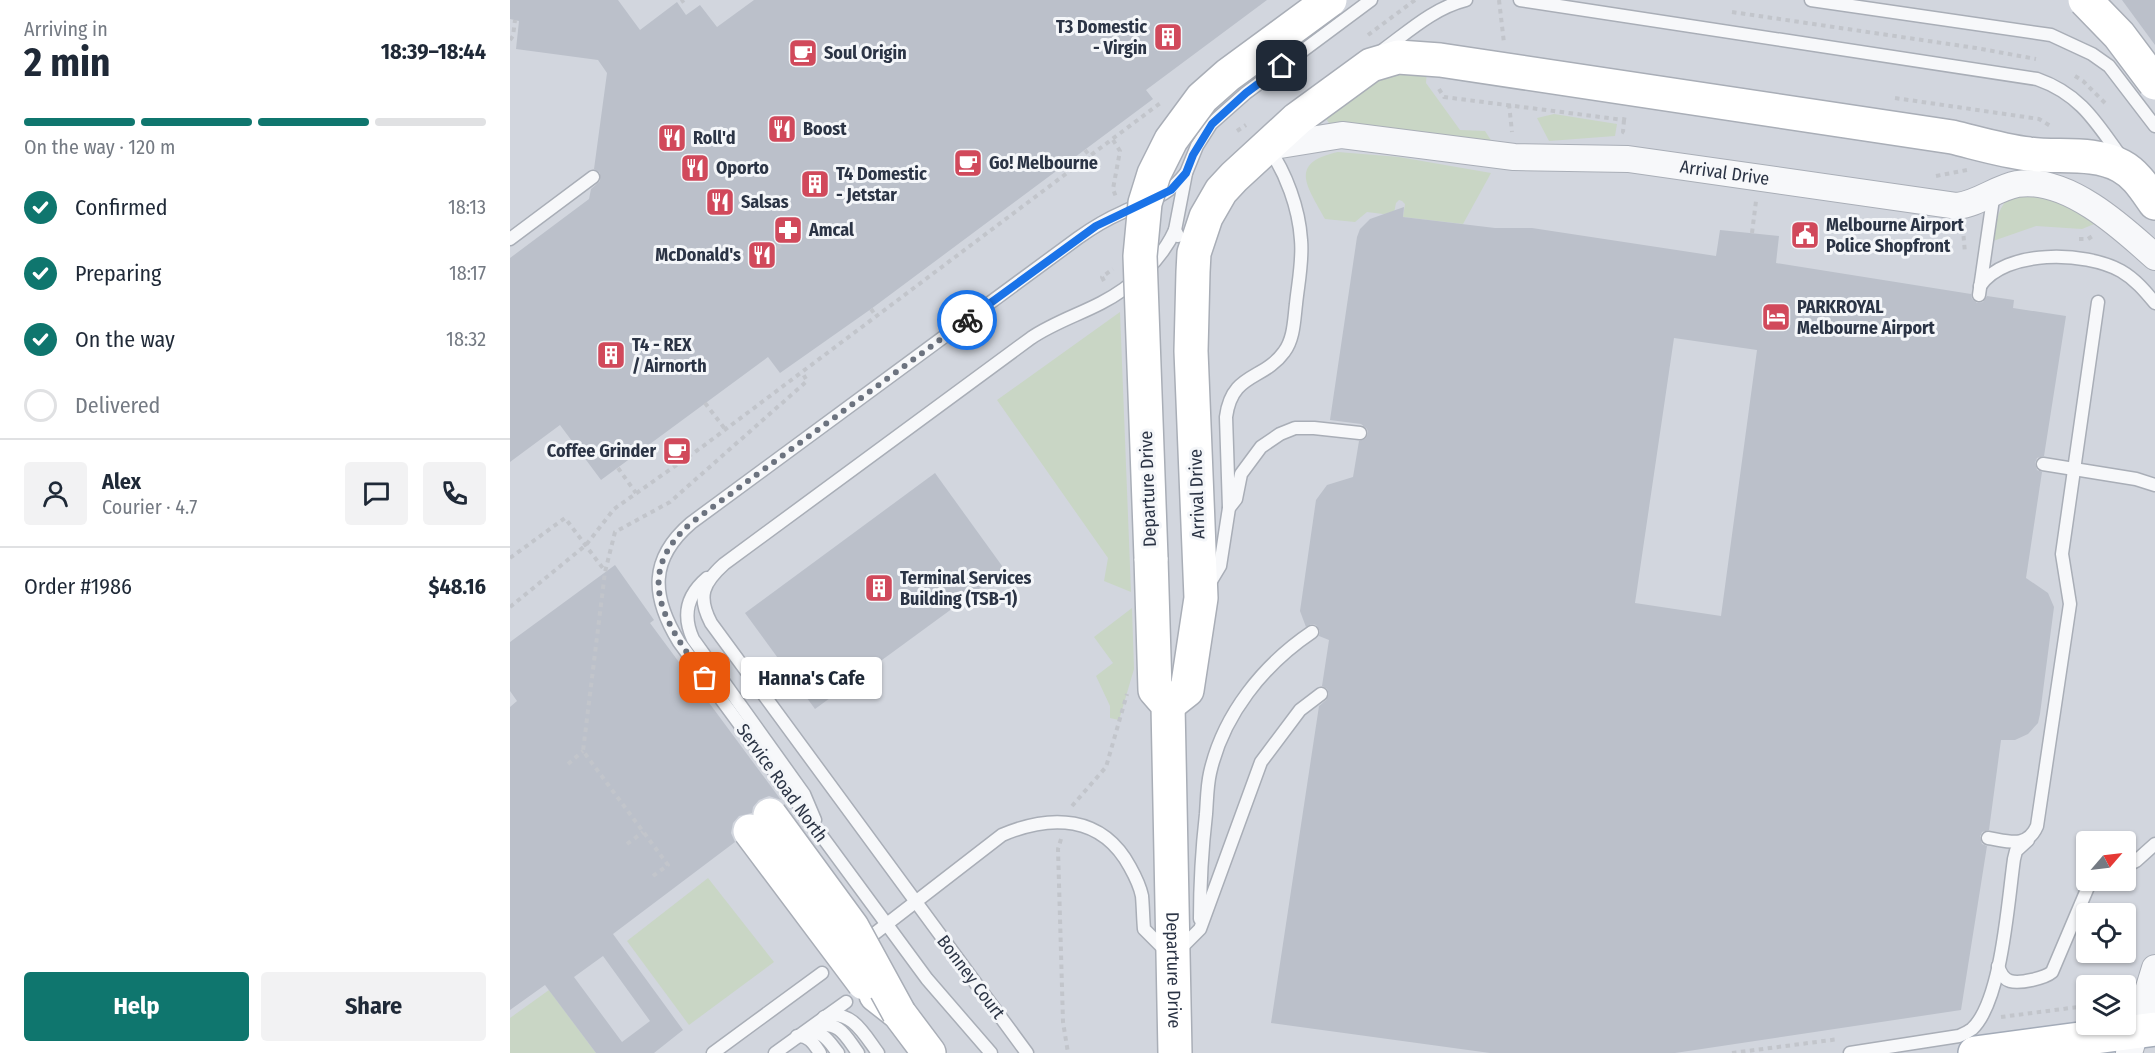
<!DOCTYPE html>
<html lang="en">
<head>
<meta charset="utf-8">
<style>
	body { margin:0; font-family:"Fira Sans Condensed",sans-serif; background:#f2f2f3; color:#1f2937; height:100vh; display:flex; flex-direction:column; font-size:22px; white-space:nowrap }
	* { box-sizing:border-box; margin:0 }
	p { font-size:20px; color:#747a83 }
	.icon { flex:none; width:33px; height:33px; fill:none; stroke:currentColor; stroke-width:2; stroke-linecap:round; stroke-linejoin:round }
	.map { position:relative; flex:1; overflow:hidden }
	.panel { display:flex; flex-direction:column; background:#fff; width:510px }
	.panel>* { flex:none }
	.needle { width:39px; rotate:62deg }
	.tools { position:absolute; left:1566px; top:831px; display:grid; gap:12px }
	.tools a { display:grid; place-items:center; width:60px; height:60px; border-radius:6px; background:#fff; box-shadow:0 2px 4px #0004; font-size:30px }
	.pin { position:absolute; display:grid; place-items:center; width:51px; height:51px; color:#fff; margin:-26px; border-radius:12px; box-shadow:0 3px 9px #0006 }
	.courier { position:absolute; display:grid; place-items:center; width:60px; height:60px; margin:-30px; border:4px solid #1a73e8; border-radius:50%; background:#fff; color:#222; box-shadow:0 2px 8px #0007 }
	.bubble { position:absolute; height:42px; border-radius:6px; background:#fff; box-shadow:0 2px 4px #0004; font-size:20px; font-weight:700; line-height:42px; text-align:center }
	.head em { font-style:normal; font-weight:700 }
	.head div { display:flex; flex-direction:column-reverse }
	.head { display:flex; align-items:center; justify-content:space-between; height:102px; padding:0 24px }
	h1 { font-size:39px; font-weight:700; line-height:45px }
	.bar { display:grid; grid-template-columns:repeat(4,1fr); gap:9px 6px; align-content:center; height:72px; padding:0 24px }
	.bar i { height:8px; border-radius:4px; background:#e0e1e3 }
	.bar .current { background:#0f766e }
	.bar p { grid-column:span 4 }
	.line { display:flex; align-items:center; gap:15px; padding:0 24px; border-top:2px solid #e0e1e3 }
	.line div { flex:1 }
	.round { display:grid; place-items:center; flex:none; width:63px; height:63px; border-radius:6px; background:#f2f2f3 }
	ol { padding:0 24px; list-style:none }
	li { display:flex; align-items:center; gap:18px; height:66px }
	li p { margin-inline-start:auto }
	li .icon { padding:6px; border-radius:50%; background:#0f766e; color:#fff; stroke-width:4 }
	li:last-child { color:#747a83 }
	li i { width:33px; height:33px; border:3px solid #e0e1e3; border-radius:50% }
	.button { display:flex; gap:12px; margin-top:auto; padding:12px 24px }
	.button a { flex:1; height:69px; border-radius:6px; background:#0f766e; color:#fff; font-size:24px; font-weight:700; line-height:69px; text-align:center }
	.button a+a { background:#f2f2f3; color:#1f2937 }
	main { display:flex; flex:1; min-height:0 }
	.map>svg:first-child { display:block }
	.built { fill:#d2d6de; fill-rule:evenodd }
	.green { fill:#c9d6c5 }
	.building { fill:#bbc0ca; fill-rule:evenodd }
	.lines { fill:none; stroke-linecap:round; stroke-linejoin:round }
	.lane-casing { stroke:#a9aeb7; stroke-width:15 }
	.street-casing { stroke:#a9aeb7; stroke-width:28 }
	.secondary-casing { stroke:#a9aeb7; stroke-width:36 }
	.primary-casing { stroke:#a3abb8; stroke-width:36 }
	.path { stroke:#c2c5cb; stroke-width:4; stroke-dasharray:4.5 4.5; stroke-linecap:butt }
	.lane { stroke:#f7f8fa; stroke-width:12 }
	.street { stroke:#f7f8fa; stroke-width:26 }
	.secondary { stroke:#fff; stroke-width:33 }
	.primary { stroke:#fff; stroke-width:33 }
	.secondary-bridge-casing { stroke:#a9aeb7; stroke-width:36; stroke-linecap:butt }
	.secondary-bridge { stroke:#fff; stroke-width:33 }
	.done { stroke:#6c737f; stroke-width:6; stroke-dasharray:0 10.8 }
	.route { stroke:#1a73e8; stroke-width:8 }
	.labels { text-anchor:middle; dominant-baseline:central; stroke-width:6; stroke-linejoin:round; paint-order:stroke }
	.poi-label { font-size:18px; font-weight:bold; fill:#2b3445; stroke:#f4f6f9; text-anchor:start }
	.street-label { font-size:18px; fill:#2b3445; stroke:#f4f6f9 }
</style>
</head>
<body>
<main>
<section class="panel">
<div class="head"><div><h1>2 min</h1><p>Arriving in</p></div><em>18:39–18:44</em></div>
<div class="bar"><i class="current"></i><i class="current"></i><i class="current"></i><i></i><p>On the way · 120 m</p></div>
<ol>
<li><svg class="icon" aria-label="check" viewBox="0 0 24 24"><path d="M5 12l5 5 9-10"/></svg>Confirmed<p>18:13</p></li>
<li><svg class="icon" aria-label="check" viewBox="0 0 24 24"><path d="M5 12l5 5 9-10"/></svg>Preparing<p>18:17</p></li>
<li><svg class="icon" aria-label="check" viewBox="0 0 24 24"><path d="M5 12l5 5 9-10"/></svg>On the way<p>18:32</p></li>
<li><i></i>Delivered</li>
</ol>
<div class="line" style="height:108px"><a class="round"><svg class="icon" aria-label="person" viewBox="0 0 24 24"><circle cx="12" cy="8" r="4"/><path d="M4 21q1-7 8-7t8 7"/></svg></a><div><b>Alex</b><p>Courier · 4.7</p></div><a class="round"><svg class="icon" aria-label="chat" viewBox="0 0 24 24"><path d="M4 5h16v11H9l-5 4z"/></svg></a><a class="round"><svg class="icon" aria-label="phone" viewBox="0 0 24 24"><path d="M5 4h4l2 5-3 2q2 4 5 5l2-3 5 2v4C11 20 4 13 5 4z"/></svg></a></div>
<div class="line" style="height:78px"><div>Order #1986</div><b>$48.16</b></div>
<div class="button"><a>Help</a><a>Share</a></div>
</section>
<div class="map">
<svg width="1645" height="1053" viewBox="0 0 1645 1053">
	<rect width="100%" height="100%" fill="#e4e7ec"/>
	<!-- built -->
	<path class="built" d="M0,0h1645v1053h-1645zM1576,842h40v38h-40zM1576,914h40v38h-40zM1576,986h40v38h-40z"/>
	<!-- green -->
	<g class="green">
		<path d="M917,70l-1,13 34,47 25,1 9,14 -130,-21 -33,2 -6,-9 54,-40 11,-5z"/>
		<path d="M1044,114l63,10 -2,12 -66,5 -12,-23z"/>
		<path d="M828,152l61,5 92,16 -28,51 -60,-7 2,-13 -3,-3 -3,-1 -3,3 -2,10 -11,1 -16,-2 -12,10 -30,-3c-17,-32 -38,-56 13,-67z"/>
		<path d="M1507,192l31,1 51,29 -17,7 -46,-3 -43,15c4,-21 4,-37 24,-49z"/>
		<path d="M610,312l11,280 -27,-11 4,-23 -111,-158z"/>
		<path d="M622,608l2,61 -15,51 -9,-2v-12l-14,-30 17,-13 -19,-26z"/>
		<path d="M198,878l66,84 -85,63 -62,-84z"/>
		<path d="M39,990l47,63h-86v-35z"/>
	</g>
	<!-- building -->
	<g class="building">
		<path d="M0,0h108l22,30 37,-28 9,13 14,-10 17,22 37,-27h513l-121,90 7,9 -282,210 -91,64 -12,-16 -167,123 -41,-55 -50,37v-204l79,-59 2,-10 9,-8v-8l-6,-4 13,-96 -9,-13 -82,-11 3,-28 -9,-2z"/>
		<path d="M1612,0h33v45z"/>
		<path d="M894,207l-1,10 92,11h37l184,28 4,-26 59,6 -3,27 195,31 1,5 5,4 6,-1 4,-6 27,4 -1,8 53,8 -22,140 -7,2 -2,5 2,7 5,2 -16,106 22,15 6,14 -14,107 -2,9 -10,11 -13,6h-14l-12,90 -7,2 -2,5 2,7 5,2 -26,164 -286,43h-185l-219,-30 48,-317 7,-6 3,-6 -2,-5 -5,-3 7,-46 -10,-4 1,-5 -4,-6 -5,-1 -5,3 -6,-16 16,-111 11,-15 26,-8 6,-36 7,-3 2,-5 -1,-4 -6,-5 -31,-4 27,-183 3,-8 10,-10zM1164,338l83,12 -36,266 -86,-13z"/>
		<path d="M425,473l70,97 -190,139 -70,-96z"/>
		<path d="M105,565l39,55 -4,3 131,177 -12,-4 -10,4 -6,7 -1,6 -13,3 -6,7 -2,10 4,9 -122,92 70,96 -29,23h-58l-51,-68 -35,25v-303l7,-6 -7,-10v-49zM93,956l47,65 -28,21 -48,-65z"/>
	</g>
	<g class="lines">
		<!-- lane casing -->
		<g class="lane-casing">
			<g id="lane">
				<path d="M1010,0l517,79c43,15 59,43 84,78"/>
				<path d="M1301,0l240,35 41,19 17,12 46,60"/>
				<path d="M873,50c26,-19 51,-42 83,-50"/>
				<path d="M668,236l-3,-6 11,-57 11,-27 14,-22 35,-31 125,-93"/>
				<path d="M0,239l83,-62"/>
				<path d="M1470,286c25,-37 105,-35 141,-15 14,8 24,20 34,32"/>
				<path d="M1469,295l15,-103"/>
				<path d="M1533,464l93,15 19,6"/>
				<path d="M719,508l-3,-91c6,-45 37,-36 58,-65 10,-13 10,-32 12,-48 2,-20 7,-43 5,-64 -2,-32 -15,-67 -33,-93"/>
				<path d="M197,578c-20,17 -25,37 -14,61l111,155 11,26"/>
				<path d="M698,586l12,-20 9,-58 7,-9 5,-25 20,-27 19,-13 15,-6h19l46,5"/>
				<path d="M1478,838c20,3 39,11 49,-12l33,-222 -8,-50 36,-252"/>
				<path d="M1616,866l10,-5 19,-17"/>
				<path d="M690,919c0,-35 2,-70 6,-105 1,-13 1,-28 4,-41 13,-58 53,-108 102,-141"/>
				<path d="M364,934l128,-99c49,-21 100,-20 128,32 5,9 10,19 12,29 1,11 1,22 2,33l23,23"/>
				<path d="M669,950l21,-21 61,-167 39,-52 21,-16"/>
				<path d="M1488,966c2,6 5,13 12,15 10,3 35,-3 42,-9l39,-92"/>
				<path d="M314,1017c27,-9 40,17 54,36"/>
				<path d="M305,1026c25,-5 30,9 43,27"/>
				<path d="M294,1033c18,-4 24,7 34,20"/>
				<path d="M287,1036c12,-1 17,8 23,17"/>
				<path d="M203,1053l109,-80"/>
				<path d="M265,1053l71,-51"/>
				<path d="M481,1053l-64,-74 -248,-337c-28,-46 -30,-83 12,-119l387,-285c14,-10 29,-19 45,-26 28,-13 43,-14 63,-39"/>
				<path d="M517,1053l-316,-430c-14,-27 -8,-40 13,-59l307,-226c22,-15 47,-23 70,-35 31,-16 60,-42 74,-73"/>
				<path d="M1340,1053l109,-17c5,-2 9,-4 13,-7 30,-28 36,-129 42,-170l2,-8 12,-11"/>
			</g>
		</g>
		<!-- street casing -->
		<g class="street-casing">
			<g id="street">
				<path id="s1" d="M758,147l74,-12 172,22 114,2 329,47c21,-2 39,-18 60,-22 49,-8 104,42 138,73"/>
				<path d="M1619,1053l26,-85"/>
			</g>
		</g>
		<!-- secondary casing -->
		<g class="secondary-casing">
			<g id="secondary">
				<path id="s2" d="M641,558l4,132 13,15 7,348"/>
				<path d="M658,705l19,-15 14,-92 -10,-247 2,-79 1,-19 12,-36 15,-26 13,-14 63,-58 74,-54 27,-8 42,3 512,77c25,6 51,14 77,17 29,4 65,-3 92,12 15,8 24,23 34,37"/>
				<path d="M366,995l23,18 30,40"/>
			</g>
		</g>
		<!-- primary casing -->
		<g class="primary-casing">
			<path id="primary" d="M1465,1053l180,-24"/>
		</g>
		<!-- path -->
		<g class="path">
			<path d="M989,0l5,43"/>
			<path d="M171,2l3,-2"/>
			<path d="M1222,12l244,36 60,11"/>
			<path d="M858,35l47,-35"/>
			<path d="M0,40l3,-4 2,-16"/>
			<path d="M1565,76l8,5 22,22"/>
			<path d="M929,89l5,8 180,23 1,-5"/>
			<path d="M1385,98l144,21 13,8"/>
			<path d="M999,104l3,28"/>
			<path d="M1114,120l-1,12 2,1"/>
			<path d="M727,131l9,-6"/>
			<path d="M603,140l7,11 -7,38 3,8"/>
			<path d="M575,150l5,6"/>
			<path d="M1426,176l31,-6"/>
			<path d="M1450,230h3l2,23"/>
			<path d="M1242,233l4,-32"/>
			<path d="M1569,239h9l6,-4"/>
			<path d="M267,248l35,-25"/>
			<path d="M594,281l-2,-4 11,-8"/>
			<path d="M361,309l5,7"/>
			<path d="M195,403l20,26"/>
			<path d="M108,468l18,25"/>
			<path d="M0,558l55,-40 40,53"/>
			<path d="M0,607l76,-62 28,-36 88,-62 461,-346"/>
			<path d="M58,764l15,-13"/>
			<path d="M562,806l34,-39 21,-73"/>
			<path d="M551,839l-3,10 5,173 5,31"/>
			<path d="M117,844l16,-12"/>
			<path d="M143,876l15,-11 -85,-114 22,-179 10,-40 55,-30 137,-121 -5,-9"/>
			<path d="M1491,1017l85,-11"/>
			<path d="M1222,1053l107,-14"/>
		</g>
		<!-- lane -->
		<use href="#lane" class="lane"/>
		<!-- street -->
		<use href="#street" class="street"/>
		<!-- secondary -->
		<use href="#secondary" class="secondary"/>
		<!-- primary -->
		<use href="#primary" class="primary"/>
		<!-- secondary-bridge casing -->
		<g class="secondary-bridge-casing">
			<g id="secondary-bridge">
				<path d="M1575,0l34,35 36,48"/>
				<path d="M641,558l-11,-302 5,-53 9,-29 17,-34 31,-42 26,-23 102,-75"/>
				<path d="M260,815l82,112 47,86"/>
				<path d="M240,831l114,152"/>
			</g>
		</g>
		<!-- secondary-bridge -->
		<use href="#secondary-bridge" class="secondary-bridge"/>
	</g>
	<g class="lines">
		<!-- done -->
		<path class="done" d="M195,678c-38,-53 -75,-101 -14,-155l276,-203"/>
		<!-- route -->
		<path class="route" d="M457,320l129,-94 75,-36 15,-17 7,-18 19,-31 34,-31 36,-27"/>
	</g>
	<!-- icons -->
	<defs>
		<g id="building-square" transform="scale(1.5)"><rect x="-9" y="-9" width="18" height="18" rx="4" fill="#d1495b" stroke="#f4f6f9"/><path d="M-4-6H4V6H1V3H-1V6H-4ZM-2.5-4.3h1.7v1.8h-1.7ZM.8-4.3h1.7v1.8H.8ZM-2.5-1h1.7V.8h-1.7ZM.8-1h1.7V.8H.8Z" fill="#fff"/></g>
		<g id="cafe-square" transform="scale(1.5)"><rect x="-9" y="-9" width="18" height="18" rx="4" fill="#d1495b" stroke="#f4f6f9"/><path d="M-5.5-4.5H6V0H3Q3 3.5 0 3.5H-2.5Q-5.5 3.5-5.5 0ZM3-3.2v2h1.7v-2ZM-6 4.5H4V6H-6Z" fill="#fff"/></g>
		<g id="restaurant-square" transform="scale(1.5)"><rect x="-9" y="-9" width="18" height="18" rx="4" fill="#d1495b" stroke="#f4f6f9"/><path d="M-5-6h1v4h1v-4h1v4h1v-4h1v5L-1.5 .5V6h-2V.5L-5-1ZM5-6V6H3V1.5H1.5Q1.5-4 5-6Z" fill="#fff"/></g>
		<g id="pharmacy-square" transform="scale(1.5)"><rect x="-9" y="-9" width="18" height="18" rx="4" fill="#d1495b" stroke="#f4f6f9"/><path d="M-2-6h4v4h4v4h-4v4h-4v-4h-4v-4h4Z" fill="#fff"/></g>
		<g id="civic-square" transform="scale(1.5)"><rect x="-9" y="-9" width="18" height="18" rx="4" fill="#d1495b" stroke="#f4f6f9"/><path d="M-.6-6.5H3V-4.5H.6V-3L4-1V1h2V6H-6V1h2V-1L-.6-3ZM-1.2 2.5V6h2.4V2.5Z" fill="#fff"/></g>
		<g id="hotel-square" transform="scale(1.5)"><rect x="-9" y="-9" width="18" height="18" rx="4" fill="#d1495b" stroke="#f4f6f9"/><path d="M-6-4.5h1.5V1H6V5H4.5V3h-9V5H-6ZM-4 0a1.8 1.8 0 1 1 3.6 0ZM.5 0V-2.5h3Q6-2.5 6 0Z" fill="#fff"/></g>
	</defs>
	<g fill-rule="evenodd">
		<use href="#building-square" x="658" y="37"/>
		<use href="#cafe-square" x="293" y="53"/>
		<use href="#restaurant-square" x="272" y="129"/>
		<use href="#restaurant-square" x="162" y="138"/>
		<use href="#cafe-square" x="458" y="163"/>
		<use href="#restaurant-square" x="185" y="168"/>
		<use href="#building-square" x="305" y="184"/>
		<use href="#restaurant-square" x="210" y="202"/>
		<use href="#pharmacy-square" x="278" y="230"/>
		<use href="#civic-square" x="1295" y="235"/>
		<use href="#restaurant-square" x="252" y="255"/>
		<use href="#hotel-square" x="1266" y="317"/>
		<use href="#building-square" x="101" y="355"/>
		<use href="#cafe-square" x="167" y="451"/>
		<use href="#building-square" x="369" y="588"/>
	</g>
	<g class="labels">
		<!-- poi labels -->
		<g class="poi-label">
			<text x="637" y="27" text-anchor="end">T3 Domestic<tspan x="637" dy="21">- Virgin</tspan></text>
			<text x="314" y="53">Soul Origin</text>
			<text x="293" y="129">Boost</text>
			<text x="183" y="138">Roll'd</text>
			<text x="479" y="163">Go! Melbourne</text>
			<text x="206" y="168">Oporto</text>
			<text x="326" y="174">T4 Domestic<tspan x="326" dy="21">- Jetstar</tspan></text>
			<text x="231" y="202">Salsas</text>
			<text x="1316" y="225">Melbourne Airport<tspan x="1316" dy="21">Police Shopfront</tspan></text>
			<text x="299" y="230">Amcal</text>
			<text x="231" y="255" text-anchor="end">McDonald's</text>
			<text x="1287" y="307">PARKROYAL<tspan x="1287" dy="21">Melbourne Airport</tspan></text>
			<text x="122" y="345">T4 - REX<tspan x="122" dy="21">/ Airnorth</tspan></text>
			<text x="146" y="451" text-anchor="end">Coffee Grinder</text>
			<text x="390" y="578">Terminal Services<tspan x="390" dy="21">Building (TSB-1)</tspan></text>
		</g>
		<!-- street labels -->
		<g class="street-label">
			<text stroke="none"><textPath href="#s1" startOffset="460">Arrival Drive</textPath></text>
			<text transform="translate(638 489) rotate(-92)">Departure Drive</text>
			<text transform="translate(687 494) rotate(-92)">Arrival Drive</text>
			<text transform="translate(272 783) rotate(54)">Service Road North</text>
			<text stroke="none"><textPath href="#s2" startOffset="417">Departure Drive</textPath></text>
			<text transform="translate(461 977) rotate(53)">Bonney Court</text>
		</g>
	</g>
</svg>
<div class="tools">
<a><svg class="needle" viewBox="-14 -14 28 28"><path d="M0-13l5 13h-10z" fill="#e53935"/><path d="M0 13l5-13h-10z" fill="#747a83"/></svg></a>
<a><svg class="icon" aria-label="locate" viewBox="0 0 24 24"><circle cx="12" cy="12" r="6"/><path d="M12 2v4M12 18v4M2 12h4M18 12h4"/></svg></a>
<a><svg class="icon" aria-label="layers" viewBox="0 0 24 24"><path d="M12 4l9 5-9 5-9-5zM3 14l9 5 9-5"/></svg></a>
</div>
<div class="pin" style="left:195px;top:678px;background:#ea580c"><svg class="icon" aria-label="bag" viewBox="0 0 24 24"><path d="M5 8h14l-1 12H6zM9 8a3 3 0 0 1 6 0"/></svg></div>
<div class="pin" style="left:772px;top:66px;background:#1f2937"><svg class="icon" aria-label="home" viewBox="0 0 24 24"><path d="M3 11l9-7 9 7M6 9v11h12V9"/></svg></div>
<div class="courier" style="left:457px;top:320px"><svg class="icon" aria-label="bike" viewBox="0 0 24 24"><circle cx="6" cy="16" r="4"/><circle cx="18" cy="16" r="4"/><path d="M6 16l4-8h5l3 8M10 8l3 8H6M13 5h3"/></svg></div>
<div class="bubble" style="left:231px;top:657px;width:141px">Hanna's Cafe</div>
</div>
</main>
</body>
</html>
